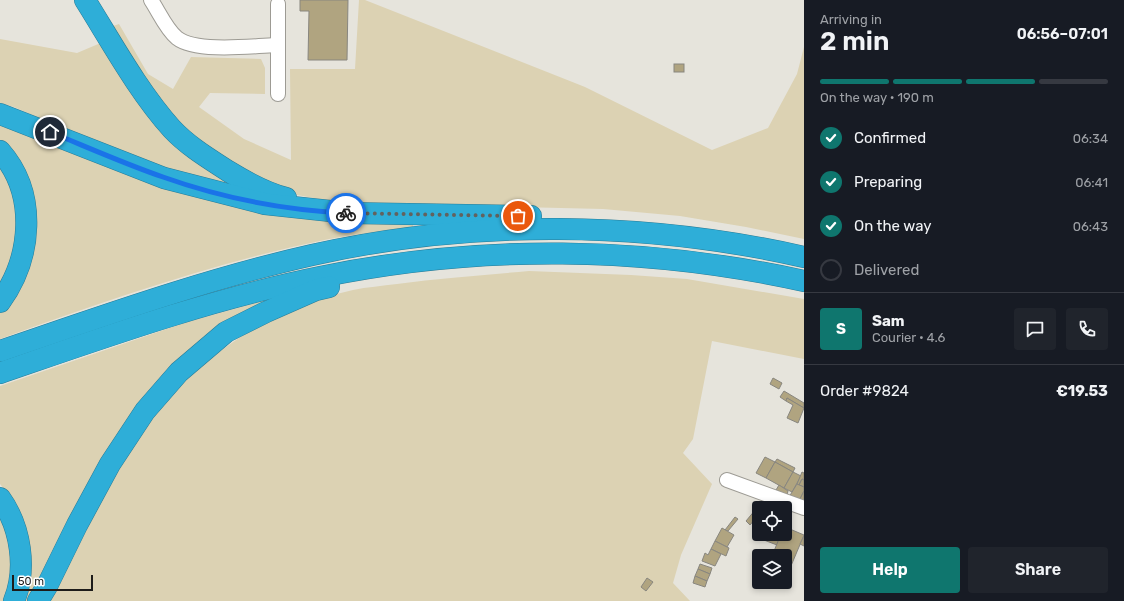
<!DOCTYPE html>
<html lang="en">
<head>
<meta charset="utf-8">
<style>
	body { margin:0; font-family:Rubik,sans-serif; background:#20242c; color:#f1f3f6; height:100vh; display:flex; flex-direction:column; font-size:15px; white-space:nowrap }
	* { box-sizing:border-box; margin:0 }
	p { font-size:13px; color:#9ea1a6 }
	.icon { flex:none; width:22px; height:22px; fill:none; stroke:currentColor; stroke-width:2; stroke-linecap:round; stroke-linejoin:round }
	.map { position:relative; flex:1; overflow:hidden }
	.panel { display:flex; flex-direction:column; background:#171b24; width:320px }
	.panel>* { flex:none }
	.controls { position:absolute; left:752px; top:501px; display:grid; gap:8px }
	.controls a { display:grid; place-items:center; width:40px; height:40px; border-radius:4px; background:#171b24; box-shadow:0 2px 6px #0003; font-size:20px }
	.scale { position:absolute; left:12px; bottom:10px; width:81px; box-sizing:border-box; padding-left:4px; border:2px solid #1d1c1a; border-top:0; font-size:11px; line-height:14px; white-space:nowrap; color:#1d1c1a; -webkit-text-stroke:3px #fff; paint-order:stroke }
	.pin { position:absolute; display:grid; place-items:center; width:34px; height:34px; color:#fff; margin:-17px; border:2px solid #fff; border-radius:50%; box-shadow:0 1px 4px #0007 }
	.courier { position:absolute; display:grid; place-items:center; width:40px; height:40px; margin:-20px; border:3px solid #1a73e8; border-radius:50%; background:#fff; color:#222; box-shadow:0 1px 5px #0007 }
	.head em { font-style:normal; font-weight:600 }
	.head div { display:flex; flex-direction:column-reverse }
	.head { display:flex; align-items:center; justify-content:space-between; height:68px; padding:0 16px }
	h1 { font-size:26px; font-weight:600; line-height:30px }
	.bar { display:grid; grid-template-columns:repeat(4,1fr); gap:6px 4px; align-content:center; height:48px; padding:0 16px }
	.bar i { height:5px; border-radius:3px; background:#363941 }
	.bar .selected { background:#0f766e }
	.bar p { grid-column:span 4 }
	.line { display:flex; align-items:center; gap:10px; padding:0 16px; border-top:1px solid #363941 }
	.line div { flex:1 }
	.round { display:grid; place-items:center; flex:none; width:42px; height:42px; border-radius:4px; background:#20242c }
	ol { padding:0 16px; list-style:none }
	li { display:flex; align-items:center; gap:12px; height:44px }
	li p { margin-inline-start:auto }
	li .icon { padding:4px; border-radius:50%; background:#0f766e; color:#fff; stroke-width:4 }
	li:last-child { color:#9ea1a6 }
	li i { width:22px; height:22px; border:2px solid #363941; border-radius:50% }
	.button { display:flex; gap:8px; margin-top:auto; padding:8px 16px }
	.button a { flex:1; height:46px; border-radius:4px; background:#0f766e; color:#fff; font-size:16px; font-weight:600; line-height:46px; text-align:center }
	.button a+a { background:#20242c; color:#f1f3f6 }
	main { display:flex; flex:1; min-height:0 }
	.map>svg:first-child { display:block }
	.green { fill:#dcd2b3 }
	.building { fill:#b0a480; stroke:#88867f }
	.lines { fill:none; stroke-linecap:round; stroke-linejoin:round }
	.minor-casing { stroke:#9d9b94; stroke-width:16 }
	.highway-casing { stroke:#287b96; stroke-width:22 }
	.minor { stroke:#fff; stroke-width:14 }
	.highway { stroke:#2eaed8; stroke-width:21 }
	.done { stroke:#63625e; stroke-width:4; stroke-dasharray:0 7.2 }
	.route { stroke:#1a73e8; stroke-width:5 }
</style>
</head>
<body>
<main>
<div class="map">
<svg width="804" height="601" viewBox="0 0 804 601">
	<rect width="100%" height="100%" fill="#e6e4dc"/>
	<!-- green -->
	<g class="green">
		<path d="M359,0h6l220,87 127,63 56,-22 29,-54 7,-27v192l-58,-12 -66,-11 -77,-7 -263,-6 -48,-9 -60,-25 -65,-54 -57,-88 9,-3 29,50 25,15 18,-32 70,2 4,9v26l-55,-1 -11,14 45,32 47,21 -1,-91h65z"/>
		<path d="M0,39l77,14 26,-11 135,146 -93,-24 -131,-57 -14,-4z"/>
		<path d="M0,120l152,59 261,43v5c-28,4 -57,7 -84,12 -113,23 -221,61 -329,100v-26l7,-7 23,-48 -30,-115z"/>
		<path d="M0,165l13,19 8,44 -21,62z"/>
		<path d="M529,271l102,4 56,4 117,20v60l-92,-18 -19,98 -10,14 29,31 -31,71 -8,28 17,18h-640c30,-54 54,-113 89,-164 51,-76 125,-126 214,-147 14,-3 29,-4 44,-6 44,-6 88,-9 132,-13z"/>
		<path d="M263,301v5l-71,47 -159,248h-12l-17,-112 -4,-5v-98l187,-64z"/>
		<path d="M0,506l13,35 -5,60h-8z"/>
	</g>
	<!-- building -->
	<g class="building">
		<path d="M300,0h48l-1,60h-39l1,-49h-9z"/>
		<rect x="674" y="64" width="10" height="8"/>
		<path d="M773,378l9,5 -3,6 -9,-5z"/>
		<path d="M784,391l20,12v5l-17,-10 -1,3 -6,-4z"/>
		<path d="M787,398l17,10 -6,15 -11,-5 6,-13 -7,-4z"/>
		<path d="M765,457l10,5 -9,16 -10,-5z"/>
		<path d="M777,459l18,9 -2,4 -18,-10z"/>
		<path d="M775,462l18,10 -9,16 -18,-10z"/>
		<path d="M793,472l8,4 -9,16 -8,-4z"/>
		<path d="M802,472l2,1v7l-2,-1 -3,6 -2,-1z"/>
		<path d="M802,479l2,1v7l-5,-2z"/>
		<path d="M797,484l7,3v4l-5,10 -10,-4z"/>
		<path d="M779,485l9,6 -1,4 -11,-5z"/>
		<path d="M804,491v12l-5,-2z"/>
		<path d="M756,509l3,2v3l-9,11 -4,-4z"/>
		<path d="M735,517l3,2 -10,12 -3,-1z"/>
		<path d="M759,526v8h22l-4,11 -21,-8z"/>
		<path d="M785,527l19,8 -19,45v-24h-13l9,-22h4z"/>
		<path d="M722,528l12,7 -7,12 -12,-6z"/>
		<path d="M804,536v10l-4,-2z"/>
		<path d="M715,541l14,7 -3,8 -15,-7z"/>
		<path d="M711,549l10,5 -6,12 -13,-5 3,-8 3,2z"/>
		<path d="M700,564l12,4 -2,6 -12,-5z"/>
		<path d="M698,569l12,5 -3,7 -12,-5z"/>
		<path d="M695,576l12,5 -2,6 -12,-4z"/>
		<path d="M647,578l6,4 -7,9 -5,-4z"/>
		<path d="M760,582h6l-1,5 -6,-3z"/>
	</g>
	<g class="lines">
		<!-- minor casing -->
		<g class="minor-casing">
			<g id="minor">
				<path d="M151,0c8,12 15,29 26,38 19,15 77,8 101,7"/>
				<path d="M278,4v90"/>
				<path d="M727,480l77,28"/>
			</g>
		</g>
		<!-- highway casing -->
		<g class="highway-casing">
			<g id="highway">
				<path d="M85,0c27,43 53,91 87,129 16,17 36,29 56,42 18,11 38,22 58,27"/>
				<path d="M0,114l164,64 101,26 84,9 182,3"/>
				<path d="M0,151c38,43 32,107 0,151"/>
				<path d="M0,351c103,-35 206,-72 312,-96 158,-36 334,-34 492,2"/>
				<path d="M0,373c105,-36 211,-74 320,-96 160,-33 325,-31 484,4"/>
				<path d="M0,498c21,29 27,71 14,103"/>
				<path d="M38,601l9,-15 30,-61 33,-61 35,-53 34,-39 47,-40 40,-20 50,-22 13,-3"/>
			</g>
		</g>
		<!-- minor -->
		<use href="#minor" class="minor"/>
		<!-- highway -->
		<use href="#highway" class="highway"/>
	</g>
	<g class="lines">
		<!-- done -->
		<path class="done" d="M346,213l172,3"/>
		<!-- route -->
		<path class="route" d="M50,132c37,15 75,32 113,45 59,21 121,33 183,36"/>
	</g>
</svg>
<div class="controls">
<a><svg class="icon" aria-label="locate" viewBox="0 0 24 24"><circle cx="12" cy="12" r="6"/><path d="M12 2v4M12 18v4M2 12h4M18 12h4"/></svg></a>
<a><svg class="icon" aria-label="layers" viewBox="0 0 24 24"><path d="M12 4l9 5-9 5-9-5zM3 14l9 5 9-5"/></svg></a>
</div>
<div class="scale">50 m</div>
<div class="pin" style="left:518px;top:216px;background:#ea580c"><svg class="icon" aria-label="bag" viewBox="0 0 24 24"><path d="M5 8h14l-1 12H6zM9 8a3 3 0 0 1 6 0"/></svg></div>
<div class="pin" style="left:50px;top:132px;background:#1f2937"><svg class="icon" aria-label="home" viewBox="0 0 24 24"><path d="M3 11l9-7 9 7M6 9v11h12V9"/></svg></div>
<div class="courier" style="left:346px;top:213px"><svg class="icon" aria-label="bike" viewBox="0 0 24 24"><circle cx="6" cy="16" r="4"/><circle cx="18" cy="16" r="4"/><path d="M6 16l4-8h5l3 8M10 8l3 8H6M13 5h3"/></svg></div>
</div>
<section class="panel">
<div class="head"><div><h1>2 min</h1><p>Arriving in</p></div><em>06:56–07:01</em></div>
<div class="bar"><i class="selected"></i><i class="selected"></i><i class="selected"></i><i></i><p>On the way · 190 m</p></div>
<ol>
<li><svg class="icon" aria-label="check" viewBox="0 0 24 24"><path d="M5 12l5 5 9-10"/></svg>Confirmed<p>06:34</p></li>
<li><svg class="icon" aria-label="check" viewBox="0 0 24 24"><path d="M5 12l5 5 9-10"/></svg>Preparing<p>06:41</p></li>
<li><svg class="icon" aria-label="check" viewBox="0 0 24 24"><path d="M5 12l5 5 9-10"/></svg>On the way<p>06:43</p></li>
<li><i></i>Delivered</li>
</ol>
<div class="line" style="height:72px"><b class="round" style="background:#0f766e;color:#fff">S</b><div><b>Sam</b><p>Courier · 4.6</p></div><a class="round"><svg class="icon" aria-label="chat" viewBox="0 0 24 24"><path d="M4 5h16v11H9l-5 4z"/></svg></a><a class="round"><svg class="icon" aria-label="phone" viewBox="0 0 24 24"><path d="M5 4h4l2 5-3 2q2 4 5 5l2-3 5 2v4C11 20 4 13 5 4z"/></svg></a></div>
<div class="line" style="height:52px"><div>Order #9824</div><b>€19.53</b></div>
<div class="button"><a>Help</a><a>Share</a></div>
</section>
</main>
</body>
</html>
